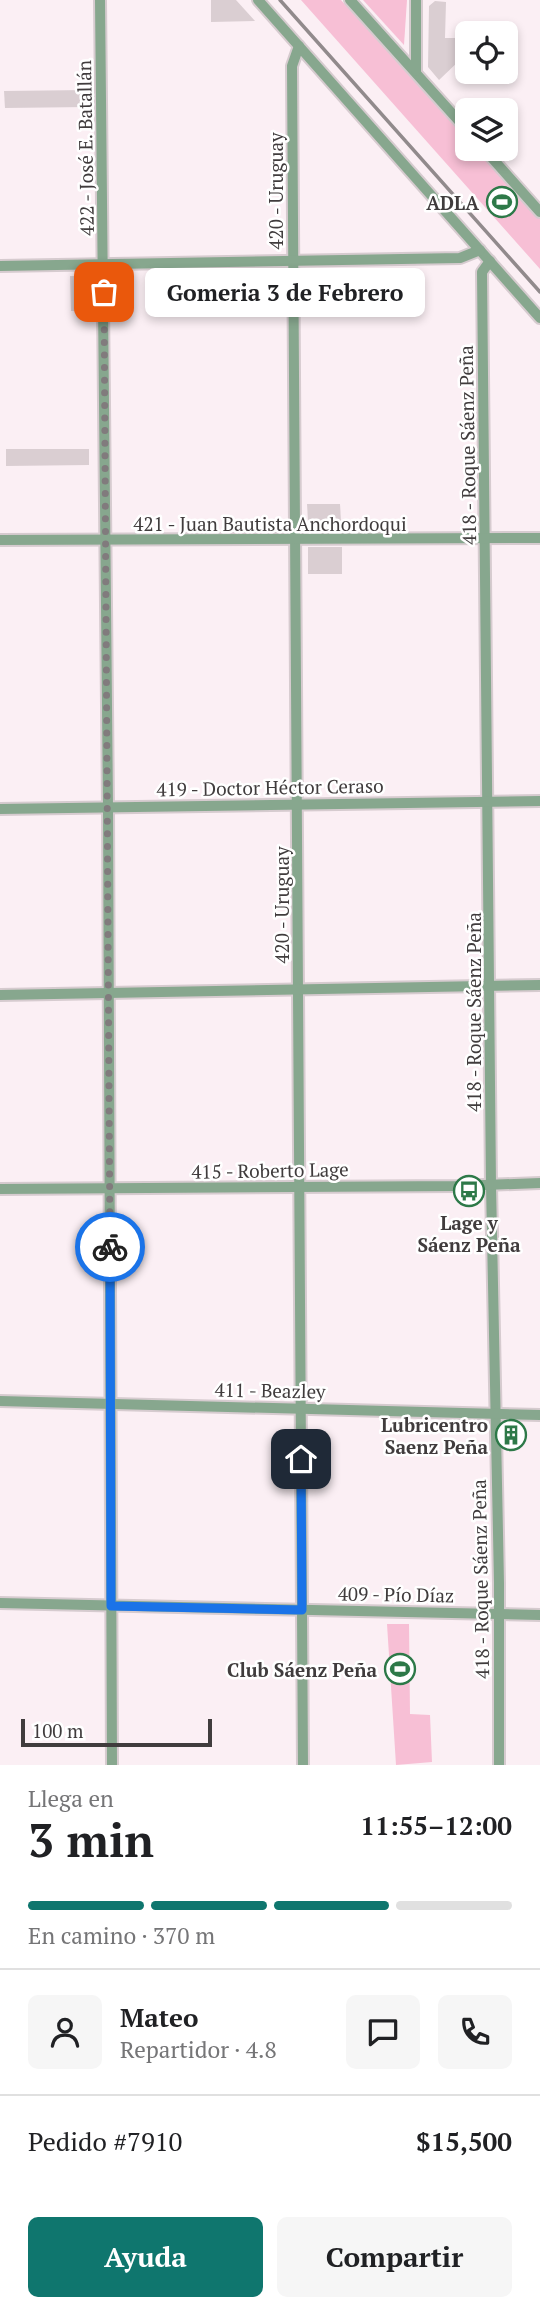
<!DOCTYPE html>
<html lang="es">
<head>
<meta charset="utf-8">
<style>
	body { margin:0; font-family:"PT Serif",serif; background:#f6f6f6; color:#202124; height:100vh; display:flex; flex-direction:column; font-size:26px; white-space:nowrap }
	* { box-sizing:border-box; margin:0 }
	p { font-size:23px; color:#757577 }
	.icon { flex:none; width:38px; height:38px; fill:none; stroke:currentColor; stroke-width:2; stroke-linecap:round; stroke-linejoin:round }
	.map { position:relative; height:1765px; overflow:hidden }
	.side { display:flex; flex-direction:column; background:#fff; flex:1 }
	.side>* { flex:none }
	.buttons { position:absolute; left:455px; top:21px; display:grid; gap:14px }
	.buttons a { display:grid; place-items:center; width:63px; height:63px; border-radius:10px; background:#fff; box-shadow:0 4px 10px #0003; font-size:35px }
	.scale { position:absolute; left:21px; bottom:18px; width:191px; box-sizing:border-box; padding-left:7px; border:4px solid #403c3d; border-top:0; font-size:19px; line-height:24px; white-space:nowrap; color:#403c3d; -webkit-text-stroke:5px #fff; paint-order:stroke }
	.pin { position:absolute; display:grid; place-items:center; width:60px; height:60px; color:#fff; margin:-30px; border-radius:14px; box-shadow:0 4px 10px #0006 }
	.courier { position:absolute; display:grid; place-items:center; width:70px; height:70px; margin:-35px; border:5px solid #1a73e8; border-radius:50%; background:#fff; color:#222; box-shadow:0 2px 9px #0007 }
	.bubble { position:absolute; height:49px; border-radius:10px; background:#fff; box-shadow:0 4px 10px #0003; font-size:23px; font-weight:700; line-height:49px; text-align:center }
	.summary em { font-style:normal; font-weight:700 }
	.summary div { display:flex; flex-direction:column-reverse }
	.summary { display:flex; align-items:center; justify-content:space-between; height:119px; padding:0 28px }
	h1 { font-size:46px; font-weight:700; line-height:52px }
	.bar { display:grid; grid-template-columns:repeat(4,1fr); gap:10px 7px; align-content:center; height:84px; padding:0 28px }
	.bar i { height:9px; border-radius:5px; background:#e0e0e0 }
	.bar .current { background:#0f766e }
	.bar p { grid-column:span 4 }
	.line { display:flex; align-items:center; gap:18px; padding:0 28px; border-top:2px solid #e0e0e0 }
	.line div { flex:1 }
	.round { display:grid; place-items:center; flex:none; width:74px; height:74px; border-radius:10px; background:#f6f6f6 }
	.primary-button { display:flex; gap:14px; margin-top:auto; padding:14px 28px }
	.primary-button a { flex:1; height:80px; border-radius:10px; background:#0f766e; color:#fff; font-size:28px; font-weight:700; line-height:80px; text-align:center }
	.primary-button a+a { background:#f6f6f6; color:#202124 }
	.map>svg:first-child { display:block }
	.green { fill:#f7bfd5 }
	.building { fill:#daced2 }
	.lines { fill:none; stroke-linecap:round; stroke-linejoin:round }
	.street-casing { stroke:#d6cbcf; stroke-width:14 }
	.street { stroke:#87a78e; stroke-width:10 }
	.rail { stroke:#918a8c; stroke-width:3.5 }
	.done { stroke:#817b7d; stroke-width:7; stroke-dasharray:0 12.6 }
	.route { stroke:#1a73e8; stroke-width:9 }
	.labels { text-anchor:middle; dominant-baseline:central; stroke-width:5; stroke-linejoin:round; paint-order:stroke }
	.street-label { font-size:19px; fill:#403c3d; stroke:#fff }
	.poi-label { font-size:19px; font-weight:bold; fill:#403c3d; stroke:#fff; text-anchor:end }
</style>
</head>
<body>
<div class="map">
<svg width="540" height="1765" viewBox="0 0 540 1765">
	<rect width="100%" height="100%" fill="#fbeff4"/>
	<!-- green -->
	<g class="green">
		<path d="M301,0h40l126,140v9h8l65,70v50z"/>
		<path d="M363,0h44l-3,45z"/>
		<path d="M387,1624h22l1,90 20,1 2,47 -36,3z"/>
	</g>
	<!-- building -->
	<g class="building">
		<path d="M211,0h25l19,21 -44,1z"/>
		<path d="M435,1l11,1 -1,36h16v21l-22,21 -11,-13 1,-61z"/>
		<path d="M87,90v17l-82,1 -1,-17z"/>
		<path d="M70,276h14l4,4v31h-17z"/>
		<path d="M6,449h83v16l-83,1z"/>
		<path d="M307,504h33l1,17h-33z"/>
		<rect x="308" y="547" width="34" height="27"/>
		<path d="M518,1423v18l-13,-2v-12z"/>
	</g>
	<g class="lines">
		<!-- street casing -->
		<g class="street-casing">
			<g id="street">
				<path d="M100,0l8,806 4,959"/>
				<path d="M258,0l282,318"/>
				<path d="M350,0l117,130"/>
				<path d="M299,46l-7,20 11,1699"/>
				<path d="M416,71v-71"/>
				<path d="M484,149l56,63"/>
				<path d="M490,261l-8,11 9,913 8,398v182"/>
				<path d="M0,266l460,-8 20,-8"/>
				<path d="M0,540l540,-2"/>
				<path d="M0,809l540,-8"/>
				<path d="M0,995l540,-10"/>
				<path d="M0,1189l459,-3 81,-3"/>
				<path d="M0,1401l540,14"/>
				<path d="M0,1603l540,12"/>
			</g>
		</g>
		<!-- street -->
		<use href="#street" class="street"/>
		<!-- rail -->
		<path class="rail" d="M280,0l260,292"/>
	</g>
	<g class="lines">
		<!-- done -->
		<path class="done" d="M104,292l6,955"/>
		<!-- route -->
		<path class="route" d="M110,1247l1,359 191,4 -1,-151"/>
	</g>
	<!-- icons -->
	<defs>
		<g id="stadium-ring" transform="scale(1.575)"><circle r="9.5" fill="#fff" stroke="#2d7948" stroke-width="1.5"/><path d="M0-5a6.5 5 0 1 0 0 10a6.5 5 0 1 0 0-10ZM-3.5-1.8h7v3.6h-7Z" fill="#2d7948"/></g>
		<g id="bus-ring" transform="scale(1.575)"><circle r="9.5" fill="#fff" stroke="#2d7948" stroke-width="1.5"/><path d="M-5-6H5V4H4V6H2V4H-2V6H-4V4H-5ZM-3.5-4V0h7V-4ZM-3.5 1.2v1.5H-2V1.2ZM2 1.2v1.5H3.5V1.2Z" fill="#2d7948"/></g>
		<g id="building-ring" transform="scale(1.575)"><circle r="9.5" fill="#fff" stroke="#2d7948" stroke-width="1.5"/><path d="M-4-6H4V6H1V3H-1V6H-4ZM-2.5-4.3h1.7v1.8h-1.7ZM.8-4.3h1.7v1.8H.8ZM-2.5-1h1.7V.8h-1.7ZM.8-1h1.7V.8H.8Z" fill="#2d7948"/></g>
	</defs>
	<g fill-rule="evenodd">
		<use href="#stadium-ring" x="502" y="202"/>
		<use href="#bus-ring" x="469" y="1191"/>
		<use href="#building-ring" x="511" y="1435"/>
		<use href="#stadium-ring" x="400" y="1669"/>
	</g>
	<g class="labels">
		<!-- street labels -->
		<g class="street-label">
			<text transform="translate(85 148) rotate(-91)">422 - José E. Batallán</text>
			<text transform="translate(275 191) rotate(-90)">420 - Uruguay</text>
			<text transform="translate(467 445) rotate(-91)">418 - Roque Sáenz Peña</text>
			<text x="270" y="523">421 - Juan Bautista Anchordoqui</text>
			<text transform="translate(270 787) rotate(-1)">419 - Doctor Héctor Ceraso</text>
			<text transform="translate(281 905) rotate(-90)">420 - Uruguay</text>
			<text transform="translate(473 1012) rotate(-90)">418 - Roque Sáenz Peña</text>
			<text transform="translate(270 1170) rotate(-1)">415 - Roberto Lage</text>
			<text transform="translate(270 1390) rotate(1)">411 - Beazley</text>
			<text transform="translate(480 1579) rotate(-91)">418 - Roque Sáenz Peña</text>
			<text transform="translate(396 1594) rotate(1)">409 - Pío Díaz</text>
		</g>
		<!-- poi labels -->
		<g class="poi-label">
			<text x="479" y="202">ADLA</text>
			<text x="469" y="1222" text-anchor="middle">Lage y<tspan x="469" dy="22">Sáenz Peña</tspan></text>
			<text x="488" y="1424">Lubricentro<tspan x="488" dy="22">Saenz Peña</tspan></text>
			<text x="377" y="1669">Club Sáenz Peña</text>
		</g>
	</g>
</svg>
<div class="buttons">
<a><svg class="icon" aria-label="locate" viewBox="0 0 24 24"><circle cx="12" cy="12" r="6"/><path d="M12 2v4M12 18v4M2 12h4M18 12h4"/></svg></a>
<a><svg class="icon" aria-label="layers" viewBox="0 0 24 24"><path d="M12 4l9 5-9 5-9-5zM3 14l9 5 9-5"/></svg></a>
</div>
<div class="scale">100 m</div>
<div class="pin" style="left:104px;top:292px;background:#ea580c"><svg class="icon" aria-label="bag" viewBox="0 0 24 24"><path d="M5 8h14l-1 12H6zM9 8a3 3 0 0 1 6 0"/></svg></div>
<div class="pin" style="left:301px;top:1459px;background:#1f2937"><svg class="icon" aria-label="home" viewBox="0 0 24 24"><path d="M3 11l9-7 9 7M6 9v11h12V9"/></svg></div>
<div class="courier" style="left:110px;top:1247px"><svg class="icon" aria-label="bike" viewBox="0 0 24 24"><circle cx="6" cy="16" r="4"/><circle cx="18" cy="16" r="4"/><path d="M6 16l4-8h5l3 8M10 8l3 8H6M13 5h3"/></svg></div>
<div class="bubble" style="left:145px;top:268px;width:280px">Gomeria 3 de Febrero</div>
</div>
<section class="side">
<div class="summary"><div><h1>3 min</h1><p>Llega en</p></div><em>11:55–12:00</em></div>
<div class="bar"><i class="current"></i><i class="current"></i><i class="current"></i><i></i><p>En camino · 370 m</p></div>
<div class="line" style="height:126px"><a class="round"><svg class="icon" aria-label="person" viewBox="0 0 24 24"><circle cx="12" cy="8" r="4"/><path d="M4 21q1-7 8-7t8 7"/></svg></a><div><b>Mateo</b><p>Repartidor · 4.8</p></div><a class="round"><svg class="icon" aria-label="chat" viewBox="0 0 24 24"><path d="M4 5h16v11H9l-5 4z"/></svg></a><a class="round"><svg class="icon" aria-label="phone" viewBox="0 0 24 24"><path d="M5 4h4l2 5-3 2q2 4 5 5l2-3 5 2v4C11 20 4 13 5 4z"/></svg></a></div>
<div class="line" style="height:91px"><div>Pedido #7910</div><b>$15,500</b></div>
<div class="primary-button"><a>Ayuda</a><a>Compartir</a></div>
</section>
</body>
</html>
